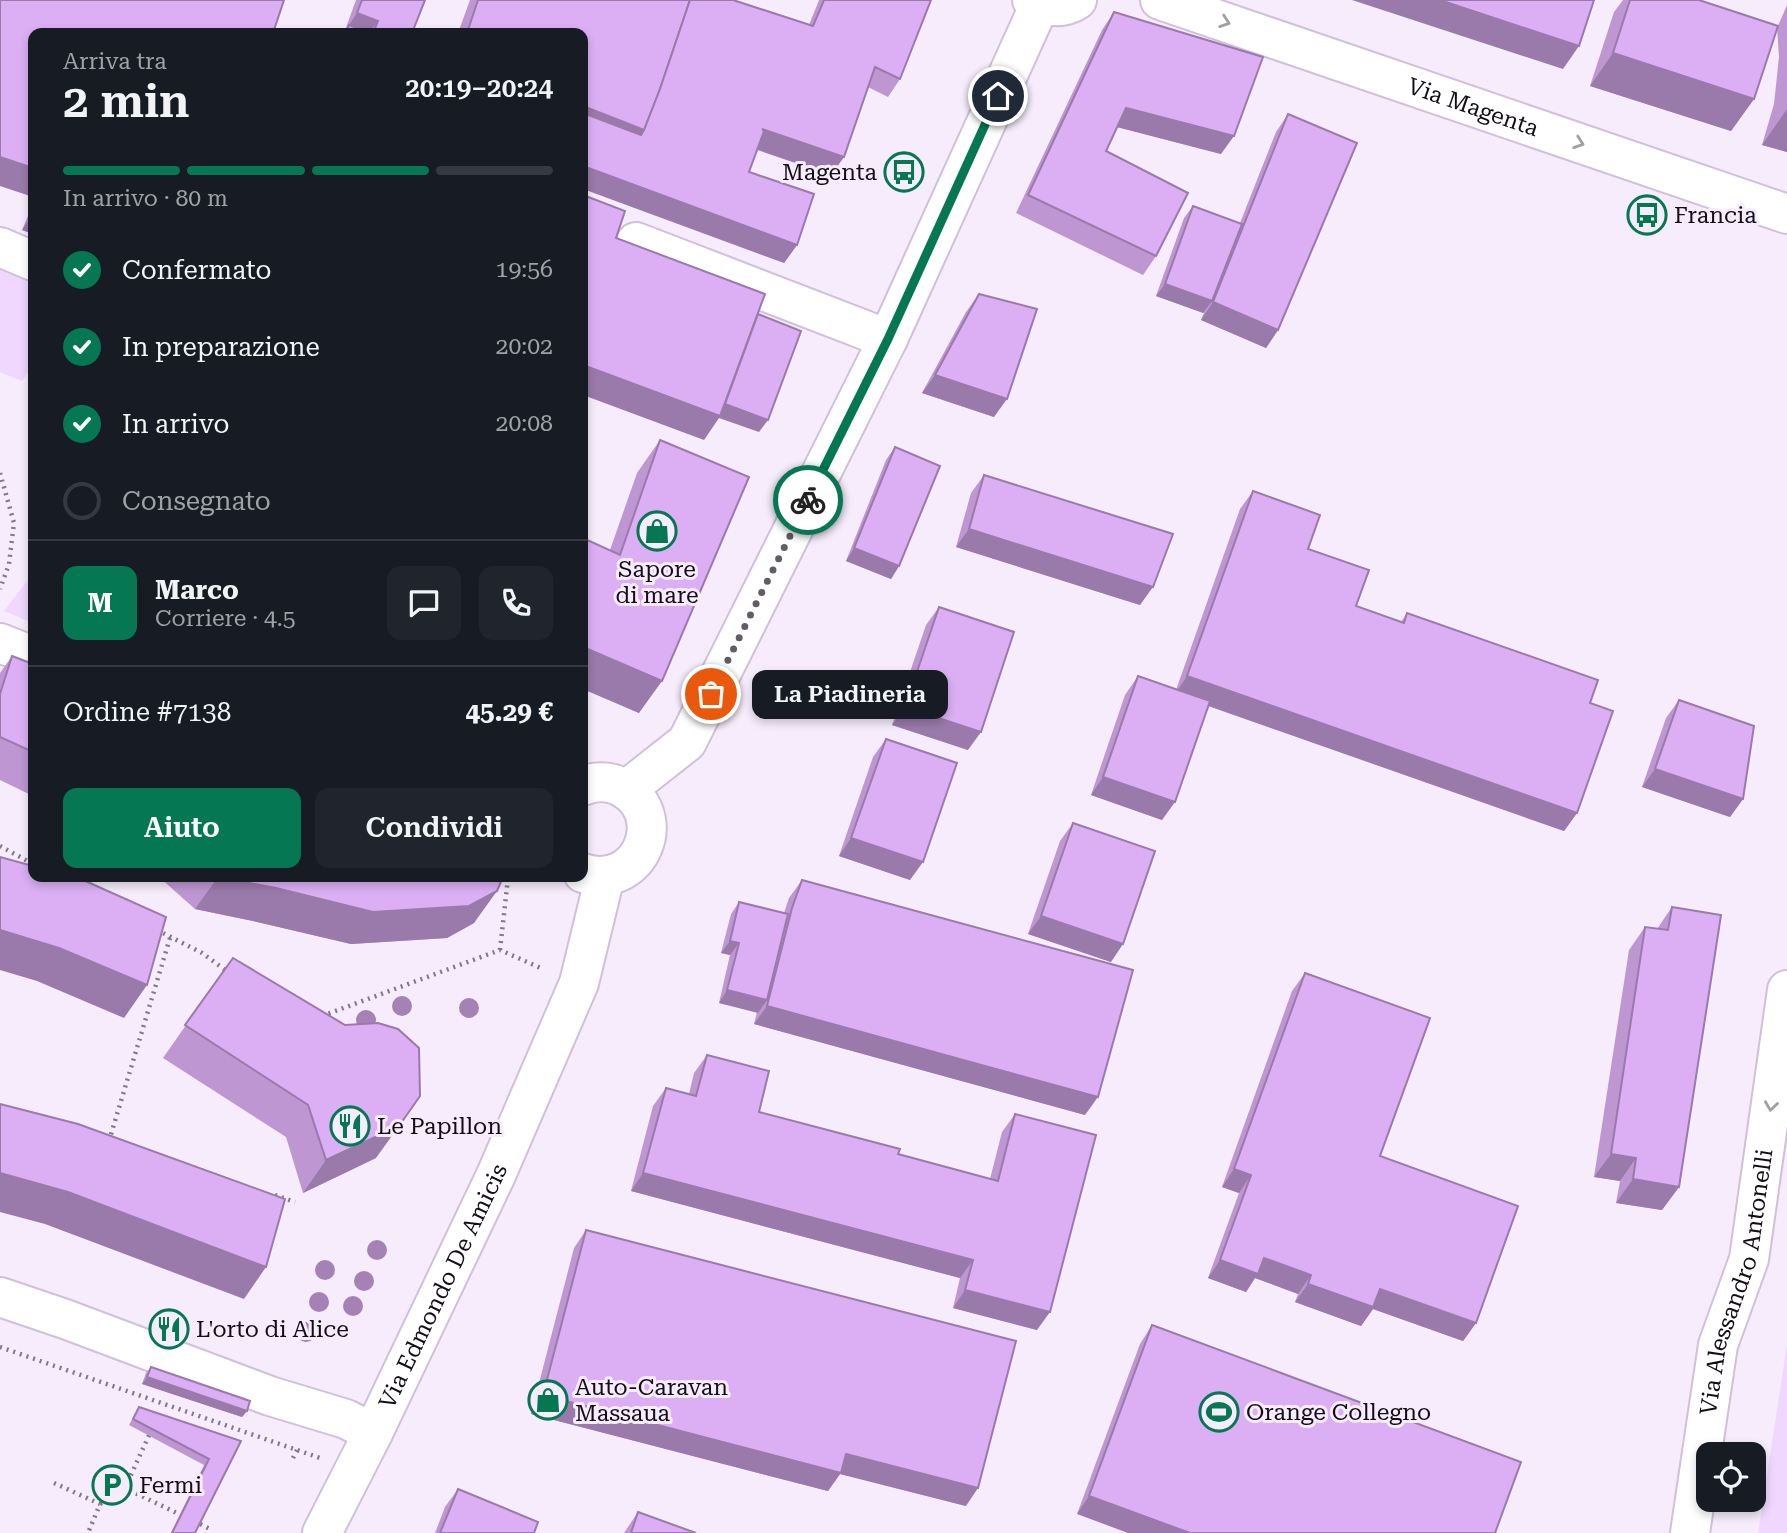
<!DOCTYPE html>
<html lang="it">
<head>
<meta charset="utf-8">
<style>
	body { margin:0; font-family:"Roboto Serif",serif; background:#20242c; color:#f1f3f6; height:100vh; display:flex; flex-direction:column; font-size:26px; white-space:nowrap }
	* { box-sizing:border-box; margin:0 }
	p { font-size:23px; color:#9ea1a6 }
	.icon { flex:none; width:38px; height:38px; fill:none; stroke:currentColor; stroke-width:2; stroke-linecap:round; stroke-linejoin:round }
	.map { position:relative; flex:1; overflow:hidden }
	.drawer { position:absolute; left:28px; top:28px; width:560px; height:854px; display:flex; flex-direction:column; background:#171b24; border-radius:14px; box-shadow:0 4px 10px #0003 }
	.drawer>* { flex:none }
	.controls { position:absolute; left:1696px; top:1442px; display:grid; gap:14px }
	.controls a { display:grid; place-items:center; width:70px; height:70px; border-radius:14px; background:#171b24; box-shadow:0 4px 10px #0003; font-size:35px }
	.pin { position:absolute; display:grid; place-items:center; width:60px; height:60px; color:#fff; margin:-30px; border:4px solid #fff; border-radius:50%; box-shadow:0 2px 7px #0007 }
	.courier { position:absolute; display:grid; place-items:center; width:70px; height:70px; margin:-35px; border:5px solid #057853; border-radius:50%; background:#fff; color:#222; box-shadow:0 2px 9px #0007 }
	.bubble { position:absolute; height:49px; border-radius:14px; background:#171b24; box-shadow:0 4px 10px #0003; font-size:23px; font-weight:600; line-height:49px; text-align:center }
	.headline em { font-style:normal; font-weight:600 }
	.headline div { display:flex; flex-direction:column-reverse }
	.headline { display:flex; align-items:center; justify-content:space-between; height:119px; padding:0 35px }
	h1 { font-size:46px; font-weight:600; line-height:52px }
	.bar { display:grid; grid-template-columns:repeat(4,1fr); gap:10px 7px; align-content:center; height:84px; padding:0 35px }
	.bar i { height:9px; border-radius:5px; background:#363941 }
	.bar .active { background:#057853 }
	.bar p { grid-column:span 4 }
	.line { display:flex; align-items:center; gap:18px; padding:0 35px; border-top:2px solid #363941 }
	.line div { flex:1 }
	.round { display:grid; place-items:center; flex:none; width:74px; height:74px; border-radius:14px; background:#20242c }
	ol { padding:0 35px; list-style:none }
	li { display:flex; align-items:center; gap:21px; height:77px }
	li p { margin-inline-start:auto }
	li .icon { padding:7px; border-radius:50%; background:#057853; color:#fff; stroke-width:4 }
	li:last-child { color:#9ea1a6 }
	li i { width:38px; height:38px; border:4px solid #363941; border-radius:50% }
	.cta { display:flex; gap:14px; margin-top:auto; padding:14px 35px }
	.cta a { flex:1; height:80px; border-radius:14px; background:#057853; color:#fff; font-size:28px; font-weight:600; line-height:80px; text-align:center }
	.cta a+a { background:#20242c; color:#f1f3f6 }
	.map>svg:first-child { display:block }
	.green { fill:#efd7fd }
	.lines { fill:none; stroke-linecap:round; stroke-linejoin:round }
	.minor-casing { stroke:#d0c0d9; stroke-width:42 }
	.path { stroke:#817a86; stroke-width:4.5; stroke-dasharray:2 5; stroke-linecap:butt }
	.minor { stroke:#fff; stroke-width:38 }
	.tree { fill:#a582b6 }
	.wall { fill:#bd96d2 }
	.shaded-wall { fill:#9a7aab }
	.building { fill:#dcaff4; stroke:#9a7aab; stroke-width:2 }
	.oneway { stroke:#a19fa2 }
	.done { stroke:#625c66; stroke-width:7; stroke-dasharray:0 12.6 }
	.route { stroke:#057853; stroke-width:9 }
	.labels { text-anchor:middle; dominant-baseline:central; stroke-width:6; stroke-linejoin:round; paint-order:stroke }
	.street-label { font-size:23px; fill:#130e16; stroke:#f6ecfc }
	.poi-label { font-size:23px; fill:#130e16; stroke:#f6ecfc; text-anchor:start }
</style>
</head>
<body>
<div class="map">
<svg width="1787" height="1533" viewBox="0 0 1787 1533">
	<rect width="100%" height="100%" fill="#f6ecfc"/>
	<!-- green -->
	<g class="green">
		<path d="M0,264l33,14v87l-11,16 -22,-9z"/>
		<path d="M33,568v55l-29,-12 24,-31z"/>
		<path d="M1787,1345v188h-29z"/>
	</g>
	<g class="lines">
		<!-- minor casing -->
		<g class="minor-casing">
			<g id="minor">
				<path d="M1032,0c15,7 31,9 45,0"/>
				<path id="s1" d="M1160,0l627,214"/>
				<path d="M636,242l252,97"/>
				<path d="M0,247l33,14"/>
				<path d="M0,643l33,13"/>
				<path d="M583,786c11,-5 25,-5 36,0 54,26 22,106 -36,87"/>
				<path d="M626,790l61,-48 201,-403 152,-335"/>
				<path d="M0,1297l65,22 205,77 76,23 27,14"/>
				<path id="s2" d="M322,1533l51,-100 123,-258 83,-192 26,-107"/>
				<path id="s3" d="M1690,1533l28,-188 31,-86 38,-269"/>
			</g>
		</g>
		<!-- path -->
		<g class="path">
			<path d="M0,473l14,50 -5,41 -9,25"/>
			<path d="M0,846l33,18"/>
			<path d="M157,930l45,23 26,19"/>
			<path d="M500,950l8,-72 -2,-1"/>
			<path d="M322,1016l178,-66 43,19"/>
			<path d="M109,1141l61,-203"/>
			<path d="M275,1195l20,7"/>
			<path d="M0,1347l320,111"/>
			<path d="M293,1458l5,-10"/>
			<path d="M54,1483l46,21 -12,29"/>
			<path d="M125,1488l26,-57"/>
			<path d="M100,1504l25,-16 58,28"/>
			<path d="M194,1521l18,9"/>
		</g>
		<!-- minor -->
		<use href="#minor" class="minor"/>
	</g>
	<!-- trees -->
	<g class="tree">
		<circle cx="402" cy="1006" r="10"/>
		<circle cx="469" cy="1008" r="10"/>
		<circle cx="366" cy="1020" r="10"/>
		<circle cx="377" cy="1250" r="10"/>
		<circle cx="325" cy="1270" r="10"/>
		<circle cx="364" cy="1281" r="10"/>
		<circle cx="319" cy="1302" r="10"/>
		<circle cx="353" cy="1306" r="10"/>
		<circle cx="306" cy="1332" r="10"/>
	</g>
	<!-- wall -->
	<g class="wall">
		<path d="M356,0h69l-13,33h-68z"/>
		<path d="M470,0h263l76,25 10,-25h112l-31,79 -12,18 -20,-10 -24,70 -13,18 -74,-25 -8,22 48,73 -13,18 -201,-230h-125z"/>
		<path d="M1623,0h76l79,26 9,-21v147l-25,-7 12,-41 5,-47 -2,-30 -23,72 -23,32 -141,-45 24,-74z"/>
		<path d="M1114,12l107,142 -104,-27 -11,24 50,105 -13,19 -127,-62 86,-183z"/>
		<path d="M1288,114l-10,216 -12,18 -65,-28 3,-7 -48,-17 28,-78 9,-12 47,17 36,-91z"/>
		<path d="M33,204v30l-11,-4z"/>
		<path d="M979,294l15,123 -72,-24 44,-81z"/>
		<path d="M660,440l-21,273 -56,-24v-151l27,12 27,-77z"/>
		<path d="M895,447l4,119 -8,13 -45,-18 40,-101z"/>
		<path d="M984,475l156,130 -184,-58 15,-54z"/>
		<path d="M1253,491l55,58 48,57 45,16 6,-9 183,90 -13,110 -13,18 -356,-125 -46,114 -71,-25 34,-100 13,-19 38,14 64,-181z"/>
		<path d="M939,607l29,143 -76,-25 34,-100z"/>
		<path d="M12,656l21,8v132l-33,-16v-107z"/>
		<path d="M1679,700l64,99 -13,18 -88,-30 24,-69z"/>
		<path d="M886,739l24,141 -71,-24 34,-99z"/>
		<path d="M1073,823l38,139 -83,-28 32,-93z"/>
		<path d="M159,877h344l-29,46 -27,15 -96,6 -98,-23 -58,-12z"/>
		<path d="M802,880l283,235 -331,-91 3,-12 -38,-9 11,-48 -9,-2 10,-39 8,-12 45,11 5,-15z"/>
		<path d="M1672,907l7,280 -17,23 -46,-7 4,-22 -26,-4 35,-227 16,-23 12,2z"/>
		<path d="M233,958l143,200 -73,35 -17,-56 -123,-79z"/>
		<path d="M1305,973l75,183 96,167 -13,18 -90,-32 -12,17 -66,-24 3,-8 -43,-16 -9,14 -38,-14 31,-85 -17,-6 70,-196z"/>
		<path d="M707,1055l52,57 139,42 92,25 12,-47 13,-18 22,216 -84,-22 7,-30 -329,-87 22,-85 13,-18 23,6 5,-21z"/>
		<path d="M586,1230l380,276 -126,-32 -12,17 -297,-77 43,-166z"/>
		<path d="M1152,1325l369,137 -444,52 63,-170z"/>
		<path d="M151,1367l96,44 -5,6 -100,-33 4,-11z"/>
		<path d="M139,1407l102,34 -46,92h-24l33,-68 -75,-40z"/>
		<path d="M458,1489l76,44h-99l10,-26z"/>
		<path d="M638,1512l58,21h-72z"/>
	</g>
	<!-- shaded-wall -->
	<g class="shaded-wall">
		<path d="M1352,0h88l139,46 -16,23z"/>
		<path d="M357,13l21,8 -9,12 -20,-8z"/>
		<path d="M1613,53l141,46 -23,32 -141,-45z"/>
		<path d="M583,106l61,24 -16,23 -45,-17z"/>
		<path d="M1126,108l108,28 -13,18 -108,-28z"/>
		<path d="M1787,109v43l-25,-7z"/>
		<path d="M762,129l82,28 -13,18 -81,-28z"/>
		<path d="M0,157l33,11v29l-33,-11z"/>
		<path d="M583,166l214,79 -13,18 -201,-74z"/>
		<path d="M33,214v20l-11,-4z"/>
		<path d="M1165,284l47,17 -9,12 -47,-17z"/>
		<path d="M1213,302l65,28 -12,18 -65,-28z"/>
		<path d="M583,365l137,37 48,18 -9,12 -40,-14 -15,22 -121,-45z"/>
		<path d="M935,375l72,24 -13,18 -72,-24z"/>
		<path d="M969,529l184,58 -13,18 -184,-58z"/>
		<path d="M854,548l45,18 -8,13 -45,-18z"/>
		<path d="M583,647l79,34 -23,32 -56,-24z"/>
		<path d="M1187,676l390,137 -13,18 -389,-137z"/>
		<path d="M905,707l76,25 -13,18 -76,-25z"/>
		<path d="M1655,769l88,30 -13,18 -88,-30z"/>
		<path d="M1103,777l72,25 -13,18 -71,-25z"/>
		<path d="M851,838l72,24 -13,18 -71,-24z"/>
		<path d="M218,877l58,11 221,3 -23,32 -27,15 -96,6 -98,-23 -58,-12z"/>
		<path d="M1041,916l82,28 -12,18 -83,-28z"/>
		<path d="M0,930l59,18 88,37 -23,33 -87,-37 -37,-11z"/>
		<path d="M730,941l9,2 -9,12 -9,-2z"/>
		<path d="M727,990l40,10 -9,13 -39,-10z"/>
		<path d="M767,1006l331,91 -13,18 -331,-91z"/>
		<path d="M399,1126l-23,32 -73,35 23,-33z"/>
		<path d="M1611,1154l25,4 -16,23 -26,-4z"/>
		<path d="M1234,1169l17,6 -12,18 -17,-6z"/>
		<path d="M0,1173l68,19 198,75 -22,32 -199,-75 -45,-12z"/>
		<path d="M643,1173l330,87 -13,18 -329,-87z"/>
		<path d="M1633,1179l46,8 -17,23 -46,-7z"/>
		<path d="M1264,1258l47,17 -13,19 -43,-16 -9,14 -38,-14 12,-18z"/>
		<path d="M1308,1284l72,5 96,34 -13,18 -90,-32 -12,17 -66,-24z"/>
		<path d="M965,1290l85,22 -13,18 -84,-22z"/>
		<path d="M147,1377l100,34 -5,6 -100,-33z"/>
		<path d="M543,1395l303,59 132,34 -12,18 -126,-32 -12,17 -297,-77z"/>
		<path d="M1089,1496l101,37h-62l-51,-19z"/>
	</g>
	<!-- building -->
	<g class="building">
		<path d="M0,0h284l-11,33h-240v135l-33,-11z"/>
		<path d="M362,0h63l-13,33h-39l5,-12 -21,-8z"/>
		<path d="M478,0h212l-30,89 -16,41 -61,-24v-73h-116z"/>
		<path d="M690,0h43l80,26 11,-26h107l-31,79 -25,-12 -31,90 -82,-28 2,2 -15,41 65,22 -17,51 -214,-79v-53l58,22 3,-5 16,-41z"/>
		<path d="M1440,0h154l-15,46z"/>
		<path d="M1630,0h69l79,26 -24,73 -141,-46z"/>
		<path d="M1114,12l149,45 -29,79 -108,-28 -20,43 82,42 -32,63 -128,-61z"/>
		<path d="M349,25l20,8h-23z"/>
		<path d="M1288,114l69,29 -79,187 -65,-28z"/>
		<path d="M583,195l42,16 -9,27 149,56 -45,122 -137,-51z"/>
		<path d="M1193,206l49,18 -30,77 -47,-17z"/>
		<path d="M979,294l58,15 -30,90 -72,-24z"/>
		<path d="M758,314l43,17 -33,89 -43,-16z"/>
		<path d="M660,440l89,37 -87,204 -79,-34v-109l37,17z"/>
		<path d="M895,447l45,19 -41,100 -45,-18z"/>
		<path d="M984,475l189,59 -20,53 -184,-58z"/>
		<path d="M1253,491l67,24 -12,34 61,21 -13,36 48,17 3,-10 191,67 -8,23 23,8 -36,102 -390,-137z"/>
		<path d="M939,607l75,25 -33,100 -76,-25z"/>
		<path d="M12,656l21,8v88l-33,-15v-43z"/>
		<path d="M1138,676l72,25 -35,101 -72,-25z"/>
		<path d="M1679,700l75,26 -11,73 -88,-30z"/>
		<path d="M886,739l71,24 -34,99 -72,-24z"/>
		<path d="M1073,823l82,28 -32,93 -82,-28z"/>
		<path d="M0,857l33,9v11h39l9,2 85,38 -19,68 -88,-37 -59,-18z"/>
		<path d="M218,877h285l-6,14 -28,15 -96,6 -97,-24z"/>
		<path d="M802,880l331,90 -35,127 -331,-91 25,-98z"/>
		<path d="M739,902l49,12 -21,86 -40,-10 12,-47 -9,-2z"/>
		<path d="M1672,907l49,8 -42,272 -46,-8 3,-21 -25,-4 34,-227 23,3z"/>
		<path d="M233,958l112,67 33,-2 20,6 21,19 1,48 -21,30 -73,34 -18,-55 -123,-80z"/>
		<path d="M1305,973l125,45 -50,138 138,50 -42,117 -96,-34 -7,18 -65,-23 3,-9 -47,-17 -6,16 -38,-14 31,-85 -17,-6z"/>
		<path d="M707,1055l62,16 -10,41 141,37 -2,5 100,27 17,-67 81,21 -46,177 -85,-22 8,-30 -330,-87 23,-85 30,8z"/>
		<path d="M0,1104l78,20 207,75 -19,68 -198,-75 -68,-19z"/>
		<path d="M586,1230l430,111 -38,147 -132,-34 -5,19 -298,-78z"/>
		<path d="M1152,1325l369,137 -26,71h-305l-101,-37z"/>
		<path d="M151,1367l99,34 -3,10 -100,-34z"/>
		<path d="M139,1407l102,34 -46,92h-23l37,-74 -76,-40z"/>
		<path d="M458,1489l80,33 -4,11h-94z"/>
		<path d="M638,1512l58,21h-65z"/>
	</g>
	<!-- one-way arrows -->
	<defs><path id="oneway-chevron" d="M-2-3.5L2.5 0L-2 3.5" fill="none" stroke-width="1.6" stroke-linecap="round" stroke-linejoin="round" transform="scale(1.75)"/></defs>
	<g class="oneway">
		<use href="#oneway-chevron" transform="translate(1225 22) rotate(19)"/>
		<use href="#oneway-chevron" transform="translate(1579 143) rotate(19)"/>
		<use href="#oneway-chevron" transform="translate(1771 1106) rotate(98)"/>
	</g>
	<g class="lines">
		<!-- done -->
		<path class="done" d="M711,694l97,-194"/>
		<!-- route -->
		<path class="route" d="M808,500l80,-161 110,-243"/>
	</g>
	<!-- icons -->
	<defs>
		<g id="bus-ring" transform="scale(2.0125)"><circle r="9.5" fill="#f6ecfc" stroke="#057853" stroke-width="1.5"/><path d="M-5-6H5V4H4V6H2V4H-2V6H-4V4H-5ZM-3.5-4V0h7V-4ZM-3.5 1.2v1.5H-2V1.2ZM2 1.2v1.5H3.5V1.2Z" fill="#057853"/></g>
		<g id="shop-ring" transform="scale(2.0125)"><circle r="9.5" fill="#f6ecfc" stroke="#057853" stroke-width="1.5"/><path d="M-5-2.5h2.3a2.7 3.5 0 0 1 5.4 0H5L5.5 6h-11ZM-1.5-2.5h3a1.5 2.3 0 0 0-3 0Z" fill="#057853"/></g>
		<g id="restaurant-ring" transform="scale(2.0125)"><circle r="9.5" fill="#f6ecfc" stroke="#057853" stroke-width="1.5"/><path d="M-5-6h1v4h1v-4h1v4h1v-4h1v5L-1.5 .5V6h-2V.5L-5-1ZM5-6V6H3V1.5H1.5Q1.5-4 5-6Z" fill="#057853"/></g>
		<g id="stadium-ring" transform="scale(2.0125)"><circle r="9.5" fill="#f6ecfc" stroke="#057853" stroke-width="1.5"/><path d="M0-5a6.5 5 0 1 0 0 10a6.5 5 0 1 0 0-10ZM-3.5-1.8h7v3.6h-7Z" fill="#057853"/></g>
		<g id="parking-ring" transform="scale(2.0125)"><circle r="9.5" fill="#f6ecfc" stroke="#057853" stroke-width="1.5"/><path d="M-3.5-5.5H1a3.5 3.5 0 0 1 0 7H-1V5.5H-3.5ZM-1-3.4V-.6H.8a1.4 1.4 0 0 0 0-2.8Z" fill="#057853"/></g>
	</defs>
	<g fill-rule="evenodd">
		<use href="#bus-ring" x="904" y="172"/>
		<use href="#bus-ring" x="1647" y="215"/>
		<use href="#shop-ring" x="657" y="531"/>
		<use href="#restaurant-ring" x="350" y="1126"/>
		<use href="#restaurant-ring" x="169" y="1329"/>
		<use href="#shop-ring" x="548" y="1400"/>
		<use href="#stadium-ring" x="1219" y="1412"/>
		<use href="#parking-ring" x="112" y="1485"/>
	</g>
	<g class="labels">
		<!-- street labels -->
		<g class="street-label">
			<text stroke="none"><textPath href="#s1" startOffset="331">Via Magenta</textPath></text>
			<text stroke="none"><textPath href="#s3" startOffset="256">Via Alessandro Antonelli</textPath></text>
			<text stroke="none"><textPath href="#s2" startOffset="275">Via Edmondo De Amicis</textPath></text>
		</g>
		<!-- poi labels -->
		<g class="poi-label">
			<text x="877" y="172" text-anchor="end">Magenta</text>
			<text x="1674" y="215">Francia</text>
			<text x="657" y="569" text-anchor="middle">Sapore<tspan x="657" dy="26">di mare</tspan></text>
			<text x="377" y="1126">Le Papillon</text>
			<text x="196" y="1329">L'orto di Alice</text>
			<text x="575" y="1387">Auto-Caravan<tspan x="575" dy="26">Massaua</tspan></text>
			<text x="1246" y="1412">Orange Collegno</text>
			<text x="139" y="1485">Fermi</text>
		</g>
	</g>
</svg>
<div class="controls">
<a><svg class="icon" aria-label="locate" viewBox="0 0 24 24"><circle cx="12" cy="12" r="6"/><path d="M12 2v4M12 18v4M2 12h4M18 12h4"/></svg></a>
</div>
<div class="pin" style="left:711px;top:694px;background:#ea580c"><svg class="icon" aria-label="bag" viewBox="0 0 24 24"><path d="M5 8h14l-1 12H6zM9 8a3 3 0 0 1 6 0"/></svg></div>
<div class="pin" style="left:998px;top:96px;background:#1f2937"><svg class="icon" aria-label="home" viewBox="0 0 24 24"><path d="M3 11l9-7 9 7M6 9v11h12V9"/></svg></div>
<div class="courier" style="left:808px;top:500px"><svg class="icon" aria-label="bike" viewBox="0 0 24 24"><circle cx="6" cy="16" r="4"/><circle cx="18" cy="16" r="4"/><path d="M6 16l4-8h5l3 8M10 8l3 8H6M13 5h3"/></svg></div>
<div class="bubble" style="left:752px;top:670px;width:196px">La Piadineria</div>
<section class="drawer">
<div class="headline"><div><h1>2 min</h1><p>Arriva tra</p></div><em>20:19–20:24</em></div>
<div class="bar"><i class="active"></i><i class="active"></i><i class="active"></i><i></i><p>In arrivo · 80 m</p></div>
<ol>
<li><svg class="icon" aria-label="check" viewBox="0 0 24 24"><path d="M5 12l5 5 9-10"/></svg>Confermato<p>19:56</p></li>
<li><svg class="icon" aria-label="check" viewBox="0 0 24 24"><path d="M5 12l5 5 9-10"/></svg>In preparazione<p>20:02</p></li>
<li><svg class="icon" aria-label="check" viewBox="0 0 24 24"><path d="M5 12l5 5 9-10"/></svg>In arrivo<p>20:08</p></li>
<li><i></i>Consegnato</li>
</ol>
<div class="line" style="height:126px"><b class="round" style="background:#057853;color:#fff">M</b><div><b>Marco</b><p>Corriere · 4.5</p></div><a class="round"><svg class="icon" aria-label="chat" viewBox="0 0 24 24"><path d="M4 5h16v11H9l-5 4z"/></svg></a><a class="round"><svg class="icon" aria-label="phone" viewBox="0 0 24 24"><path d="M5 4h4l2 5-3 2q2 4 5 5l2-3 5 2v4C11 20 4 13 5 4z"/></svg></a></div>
<div class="line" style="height:91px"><div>Ordine #7138</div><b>45.29 €</b></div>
<div class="cta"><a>Aiuto</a><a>Condividi</a></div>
</section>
</div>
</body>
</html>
